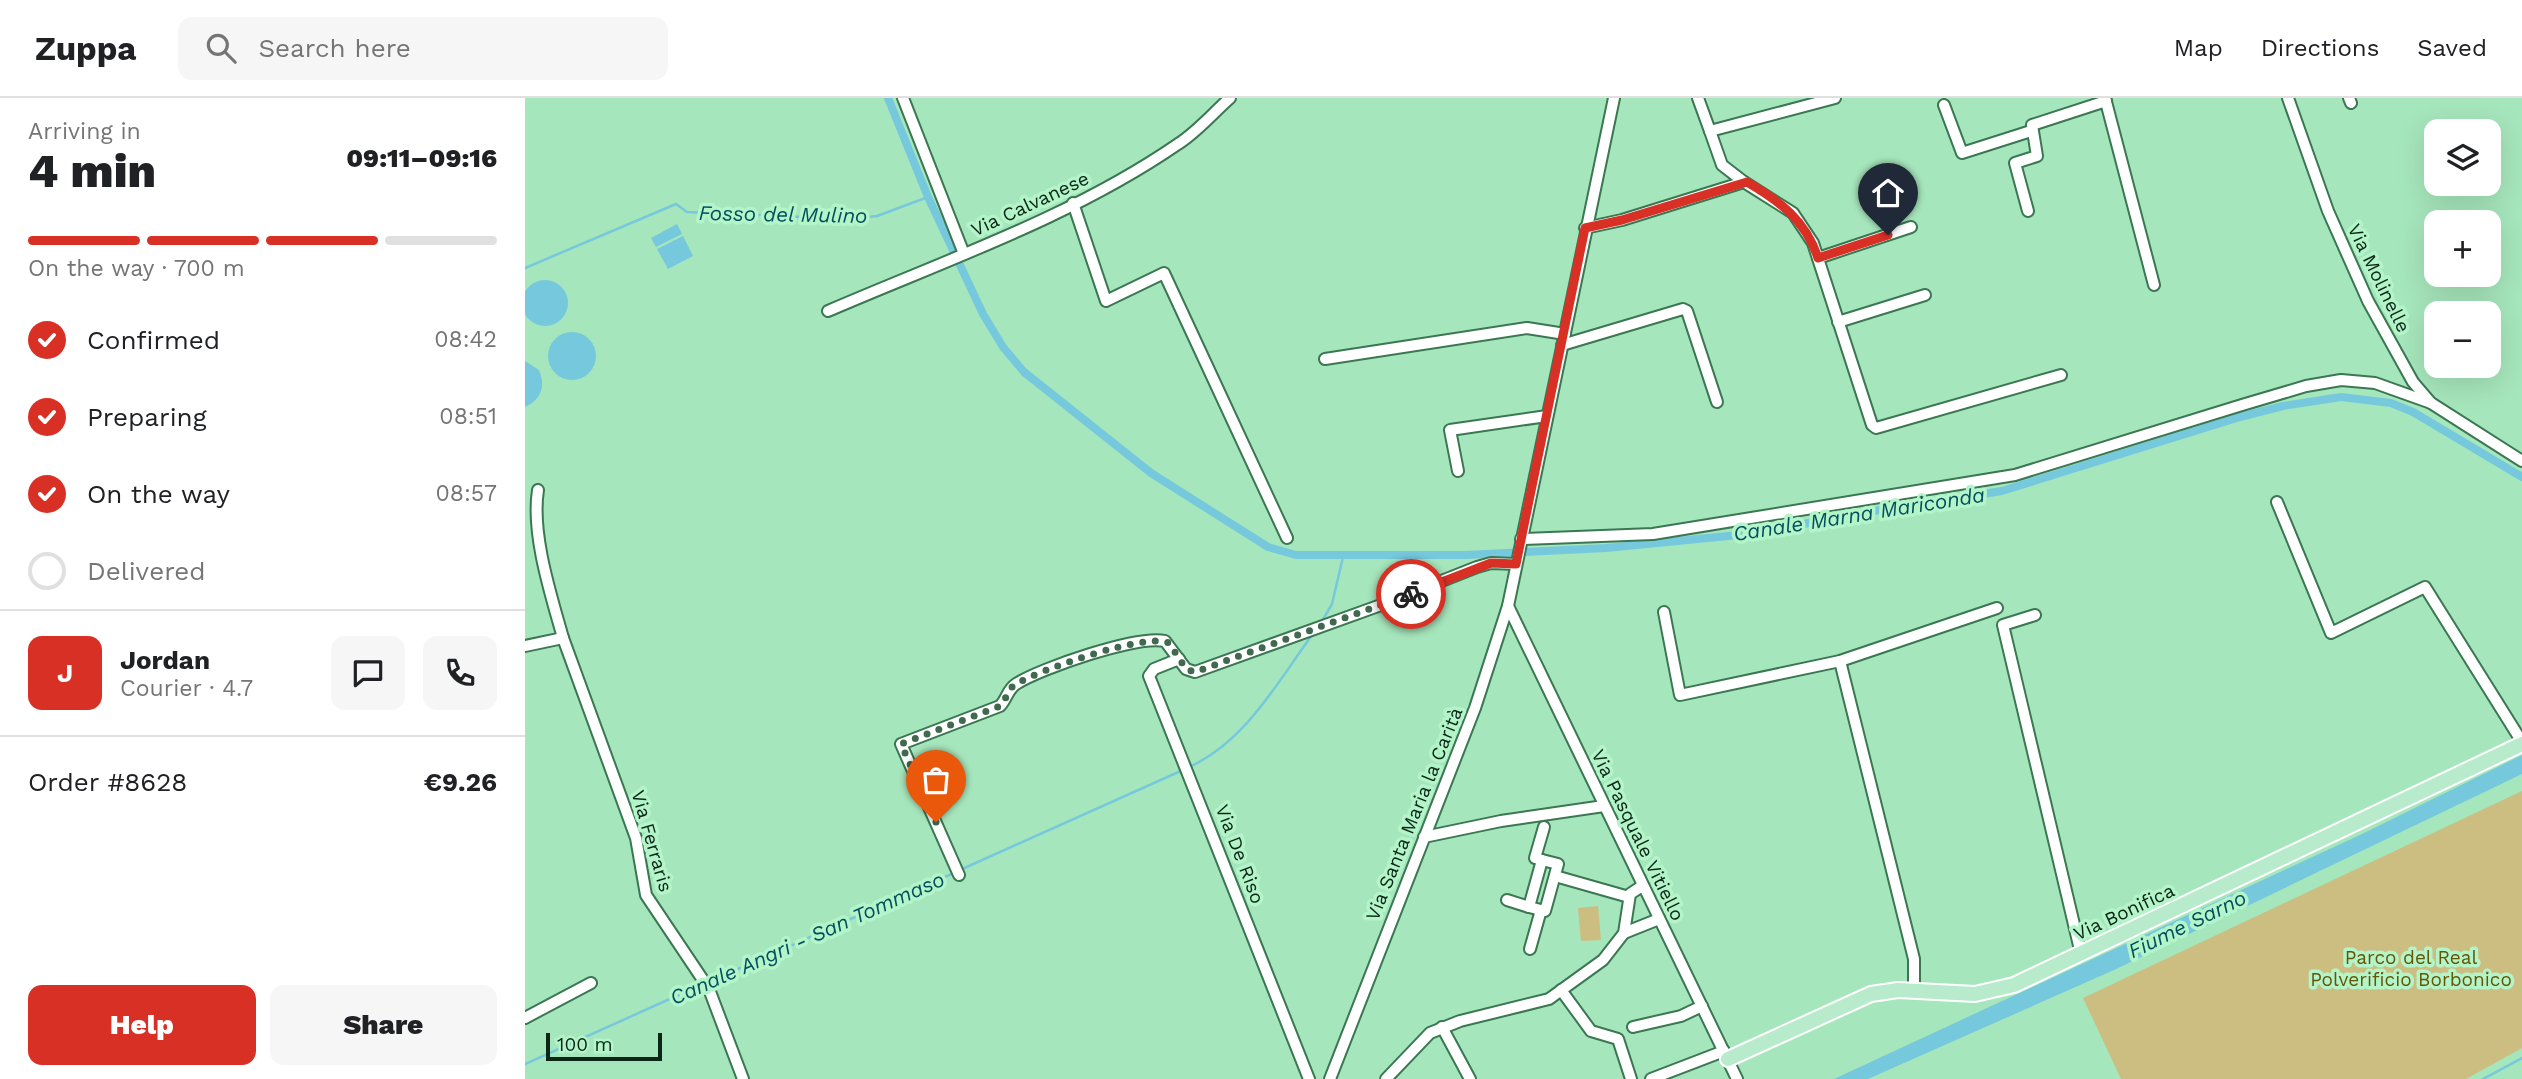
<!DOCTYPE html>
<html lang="en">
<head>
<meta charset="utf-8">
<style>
	body { margin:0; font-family:"Work Sans",sans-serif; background:#f6f6f6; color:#202124; height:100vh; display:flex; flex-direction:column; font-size:26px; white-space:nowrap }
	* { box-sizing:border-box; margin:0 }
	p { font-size:23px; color:#757577 }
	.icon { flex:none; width:38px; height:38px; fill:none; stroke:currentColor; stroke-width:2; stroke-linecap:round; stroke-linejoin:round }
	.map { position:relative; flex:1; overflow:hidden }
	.details { display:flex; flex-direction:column; background:#fff; width:525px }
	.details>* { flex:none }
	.buttons { position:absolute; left:1899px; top:21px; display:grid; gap:14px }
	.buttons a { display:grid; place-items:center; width:77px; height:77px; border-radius:14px; background:#fff; box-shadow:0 7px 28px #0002; font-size:35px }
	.scale { position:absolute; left:21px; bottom:18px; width:116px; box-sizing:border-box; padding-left:7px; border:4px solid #0b2516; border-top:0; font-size:19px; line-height:24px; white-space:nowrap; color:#0b2516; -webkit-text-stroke:5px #b3f4c9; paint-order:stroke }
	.pin { position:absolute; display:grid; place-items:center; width:60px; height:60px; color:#fff; margin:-72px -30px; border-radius:50% 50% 50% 0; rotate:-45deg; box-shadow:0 0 7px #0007 }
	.pin .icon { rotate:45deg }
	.courier { position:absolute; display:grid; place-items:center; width:70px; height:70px; margin:-35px; border:5px solid #d93025; border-radius:50%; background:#fff; color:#222; box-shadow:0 2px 9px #0007 }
	.head em { font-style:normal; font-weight:800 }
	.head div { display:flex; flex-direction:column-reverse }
	.head { display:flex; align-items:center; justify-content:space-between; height:119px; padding:0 28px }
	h1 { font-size:46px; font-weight:800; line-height:52px }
	.bar { display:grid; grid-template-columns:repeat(4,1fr); gap:10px 7px; align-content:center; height:84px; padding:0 28px }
	.bar i { height:9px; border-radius:5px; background:#e0e0e0 }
	.bar .selected { background:#d93025 }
	.bar p { grid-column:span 4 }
	.line { display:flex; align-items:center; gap:18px; padding:0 28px; border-top:2px solid #e0e0e0 }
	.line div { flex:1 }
	.round { display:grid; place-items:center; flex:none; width:74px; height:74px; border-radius:14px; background:#f6f6f6 }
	ol { padding:0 28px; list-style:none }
	li { display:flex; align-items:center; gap:21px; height:77px }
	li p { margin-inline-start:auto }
	li .icon { padding:7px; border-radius:50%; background:#d93025; color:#fff; stroke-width:4 }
	li:last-child { color:#757577 }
	li i { width:38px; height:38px; border:4px solid #e0e0e0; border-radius:50% }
	.primary-button { display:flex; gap:14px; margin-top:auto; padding:14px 28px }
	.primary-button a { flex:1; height:80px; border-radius:14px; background:#d93025; color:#fff; font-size:28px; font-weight:800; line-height:80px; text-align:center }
	.primary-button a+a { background:#f6f6f6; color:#202124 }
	header { display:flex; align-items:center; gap:42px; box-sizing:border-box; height:98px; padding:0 35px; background:#fff; border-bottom:2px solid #e0e0e0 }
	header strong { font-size:33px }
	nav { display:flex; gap:38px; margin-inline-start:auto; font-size:24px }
	.search { width:490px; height:63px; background:#f6f6f6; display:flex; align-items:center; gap:18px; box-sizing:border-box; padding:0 24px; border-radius:14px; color:#757577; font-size:26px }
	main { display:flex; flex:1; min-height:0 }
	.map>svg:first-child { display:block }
	.green { fill:#ccbd81 }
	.water { fill:#76c8dc }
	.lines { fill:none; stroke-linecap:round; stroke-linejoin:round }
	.stream { stroke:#76c8dc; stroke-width:2.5 }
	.canal { stroke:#76c8dc; stroke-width:8 }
	.minor-casing { stroke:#3a7752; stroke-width:14 }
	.major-casing { stroke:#fff; stroke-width:18 }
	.minor { stroke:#fff; stroke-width:10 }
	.major { stroke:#b7ebcb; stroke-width:14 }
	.done { stroke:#416950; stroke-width:7; stroke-dasharray:0 12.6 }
	.route { stroke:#d93025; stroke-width:9 }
	.labels { text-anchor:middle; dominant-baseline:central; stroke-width:7; stroke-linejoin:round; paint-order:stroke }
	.street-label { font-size:19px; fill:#0b2516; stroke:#b3f4c9 }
	.park-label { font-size:19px; fill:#665504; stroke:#b3f4c9 }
	.water-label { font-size:21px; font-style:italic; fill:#034f5e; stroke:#b3f4c9 }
</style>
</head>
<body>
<header>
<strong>Zuppa</strong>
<div class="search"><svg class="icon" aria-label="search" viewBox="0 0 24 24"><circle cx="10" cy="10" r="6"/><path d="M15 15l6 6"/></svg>Search here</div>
<nav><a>Map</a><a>Directions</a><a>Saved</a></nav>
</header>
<main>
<section class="details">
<div class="head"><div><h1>4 min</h1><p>Arriving in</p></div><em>09:11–09:16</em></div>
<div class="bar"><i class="selected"></i><i class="selected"></i><i class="selected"></i><i></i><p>On the way · 700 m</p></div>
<ol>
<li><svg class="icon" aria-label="check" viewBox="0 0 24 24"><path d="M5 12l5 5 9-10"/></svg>Confirmed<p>08:42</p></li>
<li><svg class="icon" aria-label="check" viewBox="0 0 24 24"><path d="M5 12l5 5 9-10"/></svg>Preparing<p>08:51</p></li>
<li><svg class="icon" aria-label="check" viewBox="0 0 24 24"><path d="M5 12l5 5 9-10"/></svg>On the way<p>08:57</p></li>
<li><i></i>Delivered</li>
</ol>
<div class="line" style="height:126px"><b class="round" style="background:#d93025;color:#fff">J</b><div><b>Jordan</b><p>Courier · 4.7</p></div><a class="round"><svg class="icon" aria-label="chat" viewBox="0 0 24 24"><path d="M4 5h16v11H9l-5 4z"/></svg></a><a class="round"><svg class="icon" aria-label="phone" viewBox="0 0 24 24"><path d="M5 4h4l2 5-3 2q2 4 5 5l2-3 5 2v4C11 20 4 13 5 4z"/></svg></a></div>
<div class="line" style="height:91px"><div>Order #8628</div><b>€9.26</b></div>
<div class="primary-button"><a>Help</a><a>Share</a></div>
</section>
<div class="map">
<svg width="1997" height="981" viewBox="0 0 1997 981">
	<rect width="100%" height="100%" fill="#a6e6bc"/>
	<!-- green -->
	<g class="green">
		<path d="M1997,693v257l-56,31h-345l-38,-81z"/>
		<path d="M1073,808l3,34 -20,1 -3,-33z"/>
	</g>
	<!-- water -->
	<g class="water">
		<path d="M152,126l5,10 -26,13 -5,-9z"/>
		<path d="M158,138l10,20 -25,13 -11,-20z"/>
		<circle cx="20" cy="205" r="23"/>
		<circle cx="47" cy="258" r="24"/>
		<path d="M0,263l14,9c7,16 2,30 -14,37z"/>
		<path d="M1997,657v19l-408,196 -246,109h-34l528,-245z"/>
	</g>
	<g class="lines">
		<!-- stream -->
		<g class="stream">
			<path d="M0,170l151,-64 11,8 163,7 27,-3 51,-19"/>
			<path d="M797,523l10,-17 11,-47"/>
			<path d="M664,669c56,-25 88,-84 123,-132"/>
			<path d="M435,772l223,-100"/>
			<path d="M182,885l247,-110"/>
			<path d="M0,966l176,-79"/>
			<path d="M1958,981l39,-21"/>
		</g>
		<!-- canal -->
		<path class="canal" d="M363,0l40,99 55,117 20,33 21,25 127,101 117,74 28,8h170l140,-7 163,-16 66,-15 167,-26 238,-74 43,-11 58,-9 50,6 22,9 109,65"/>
		<!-- minor casing -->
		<g class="minor-casing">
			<g id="minor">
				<path d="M378,0l61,156"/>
				<path d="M1173,0l12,33 125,-33"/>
				<path d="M1580,0l49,187"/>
				<path d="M1763,0l40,113 40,90 45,81 18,21 91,58"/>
				<path d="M1824,0l2,5"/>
				<path d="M1419,7l18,48 69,-22"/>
				<path d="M1185,33l12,34 22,17"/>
				<path d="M548,105l33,98 58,-28 123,265"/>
				<path d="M1503,113l-13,-48 22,-7 -5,-31 74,-24"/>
				<path d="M1060,130l37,-8 122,-38 49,31 20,30 59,182 4,3 185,-53"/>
				<path d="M1293,160l93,-31"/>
				<path d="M303,213c118,-51 244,-94 350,-167 19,-12 35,-31 52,-46"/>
				<path d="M1313,224l87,-27"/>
				<path d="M1037,247l121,-36 4,2 30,91"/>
				<path d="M800,261l202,-31 38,6"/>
				<path d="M933,373l-8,-41 97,-14"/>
				<path d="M13,392c-7,44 13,105 25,148"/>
				<path d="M1752,404l54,131 94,-46 97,155"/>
				<path d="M996,441l132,-5 362,-59 227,-70 64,-19 35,-6 34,3 56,20"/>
				<path d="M983,508l229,473"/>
				<path d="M1139,514l16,83 160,-34 157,-53"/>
				<path d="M1510,517l-32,10 78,329"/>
				<path d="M0,548l38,-8 73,200 10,57 63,94 34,90"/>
				<path d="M654,561l-25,10 -5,7 160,403"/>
				<path d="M1315,563l74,298v32"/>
				<path d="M899,739l77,-16 103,-15"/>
				<path d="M1017,762l16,4 -13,47 -16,-4z"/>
				<path d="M1017,762l-7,-2 9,-31"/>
				<path d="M434,777l-58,-131 99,-38c7,-7 7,-16 16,-22 25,-16 121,-49 149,-43l21,28 9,3 186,-67 96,-38 14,-4 25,1"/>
				<path d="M1030,778l74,21"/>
				<path d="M982,802l22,7"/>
				<path d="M1099,835l35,-14"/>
				<path d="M1005,851l11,-39"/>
				<path d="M1036,892l30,41 27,8 13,40"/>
				<path d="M0,920l66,-35"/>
				<path d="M917,929l28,52"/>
				<path d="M1108,929l48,-11 21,-10"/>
				<path d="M805,981l145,-371 33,-102 106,-508"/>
				<path d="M861,981l44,-46 30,-12 89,-22 54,-39 21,-27 6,-39 12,-8"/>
				<path d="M1126,981l73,-28"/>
			</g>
		</g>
		<!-- major casing -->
		<g class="major-casing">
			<path id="major" d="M1203,961l143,-65 27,-4 77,4 39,-9 508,-241"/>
		</g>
		<!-- minor -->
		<use href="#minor" class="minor"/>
		<!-- major -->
		<use href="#major" class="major"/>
	</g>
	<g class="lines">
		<!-- done -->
		<path class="done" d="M411,724l-35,-78 99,-38c7,-7 7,-17 16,-22 23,-14 131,-52 153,-41l17,26 9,3 216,-78"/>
		<!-- route -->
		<path class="route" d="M886,496l80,-31 25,1 69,-336 37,-8 125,-38c33,19 59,39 71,76l70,-23"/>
	</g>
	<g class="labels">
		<!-- street labels -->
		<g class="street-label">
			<text transform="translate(505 106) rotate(-25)">Via Calvanese</text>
			<text transform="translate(1854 180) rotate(64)">Via Molinelle</text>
			<text transform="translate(889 716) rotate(-68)">Via Santa Maria la Carità</text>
			<text transform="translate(1113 737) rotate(64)">Via Pasquale Vitiello</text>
			<text transform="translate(127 743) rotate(74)">Via Ferraris</text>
			<text transform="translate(715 756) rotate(69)">Via De Riso</text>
			<text transform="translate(1599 814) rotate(-25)">Via Bonifica</text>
		</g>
		<!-- park labels -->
		<g class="park-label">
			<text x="1886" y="859">Parco del Real<tspan x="1886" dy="22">Polverificio Borbonico</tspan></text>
		</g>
		<!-- water labels -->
		<g class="water-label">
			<text transform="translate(258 116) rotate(1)">Fosso del Mulino</text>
			<text transform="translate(1334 416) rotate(-9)">Canale Marna Mariconda</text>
			<text transform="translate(1662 826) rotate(-26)">Fiume Sarno</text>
			<text transform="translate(282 840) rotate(-24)">Canale Angri - San Tommaso</text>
		</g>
	</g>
</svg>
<div class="buttons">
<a><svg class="icon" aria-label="layers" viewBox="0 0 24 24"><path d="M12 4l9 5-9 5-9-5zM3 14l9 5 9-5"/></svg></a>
<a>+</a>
<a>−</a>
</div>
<div class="scale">100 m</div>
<div class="pin" style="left:411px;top:724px;background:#ea580c"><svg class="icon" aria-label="bag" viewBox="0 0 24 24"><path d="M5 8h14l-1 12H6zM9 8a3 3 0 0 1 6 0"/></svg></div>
<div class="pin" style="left:1363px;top:137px;background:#1f2937"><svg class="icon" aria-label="home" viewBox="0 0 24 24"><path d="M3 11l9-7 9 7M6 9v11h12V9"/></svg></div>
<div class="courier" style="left:886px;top:496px"><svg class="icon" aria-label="bike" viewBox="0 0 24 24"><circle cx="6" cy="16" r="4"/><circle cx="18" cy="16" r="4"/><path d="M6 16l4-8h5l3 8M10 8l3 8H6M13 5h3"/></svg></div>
</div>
</main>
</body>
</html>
